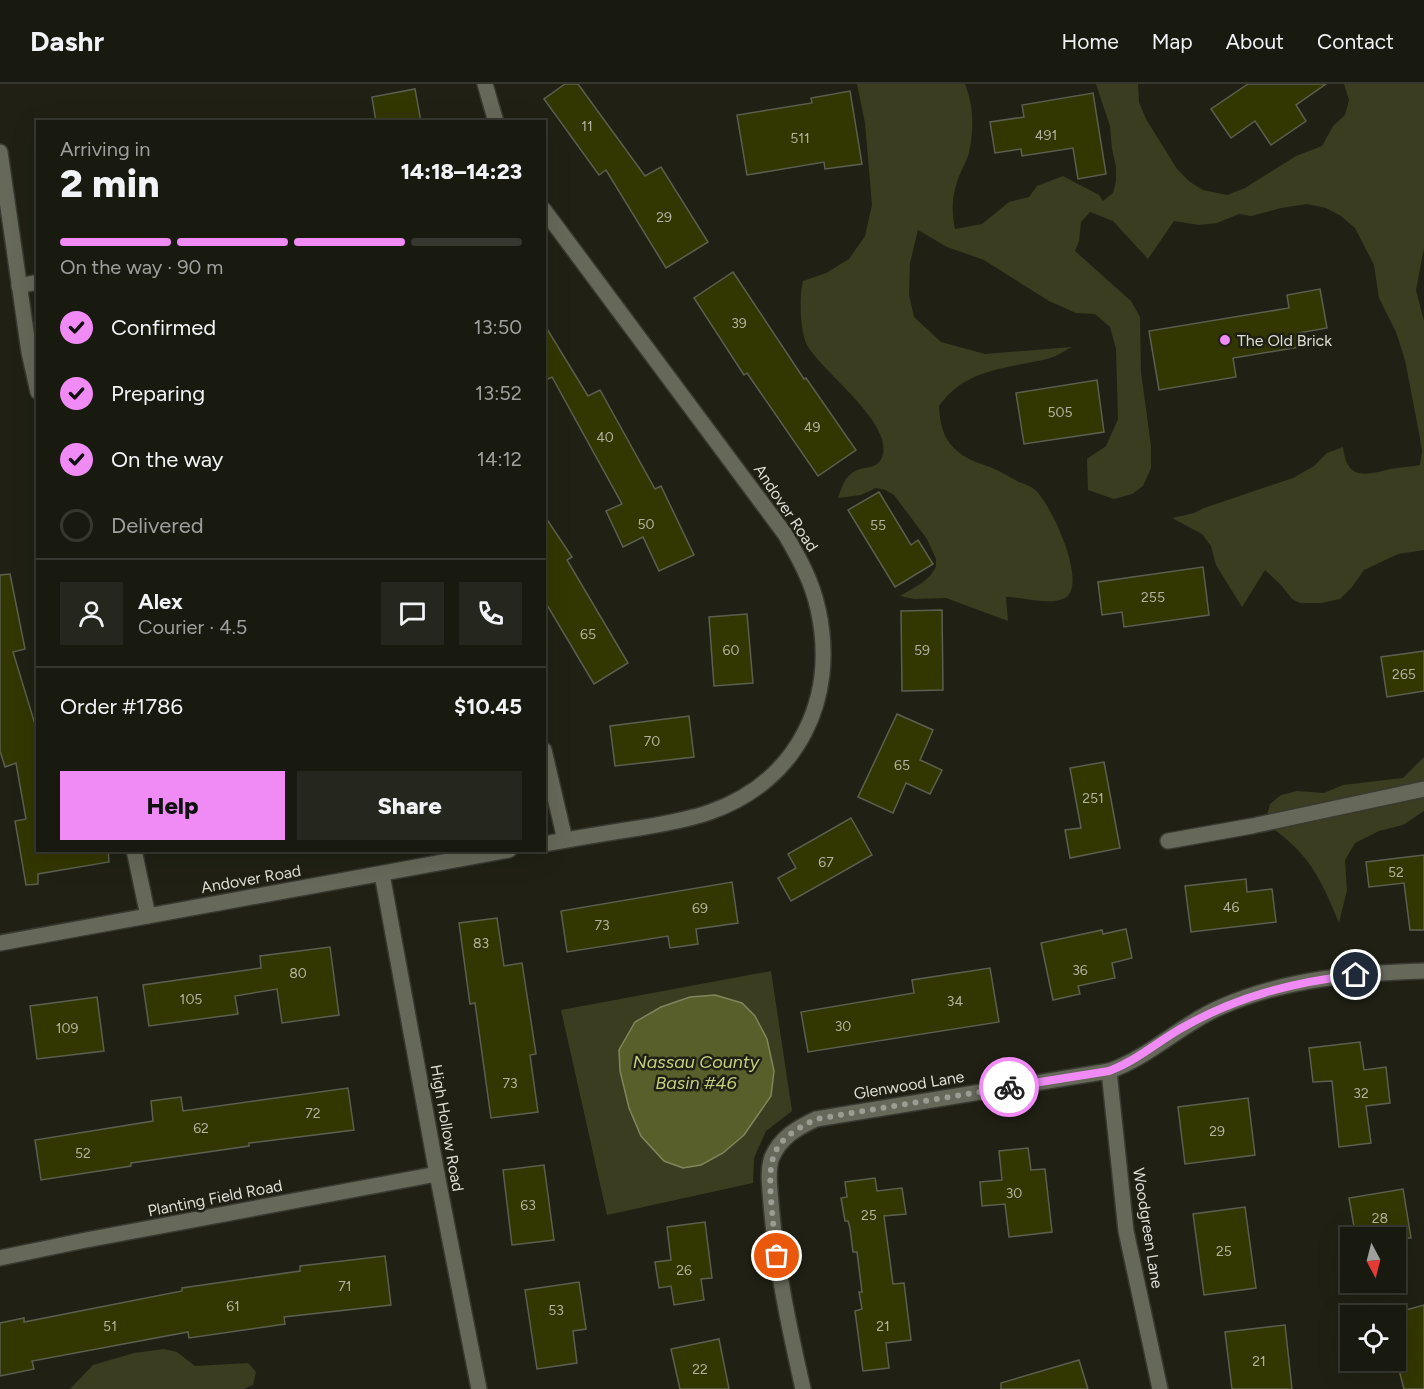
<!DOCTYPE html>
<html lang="en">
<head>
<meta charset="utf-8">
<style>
	body { margin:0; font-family:Figtree,sans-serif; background:#25261d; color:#f1f3f6; height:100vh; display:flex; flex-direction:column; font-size:22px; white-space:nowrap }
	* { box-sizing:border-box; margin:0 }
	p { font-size:20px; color:#9fa09e }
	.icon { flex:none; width:33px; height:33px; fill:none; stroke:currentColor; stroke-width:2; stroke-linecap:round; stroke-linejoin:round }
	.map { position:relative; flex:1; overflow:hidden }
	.side { position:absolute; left:36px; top:36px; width:510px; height:732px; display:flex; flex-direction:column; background:#18190f; border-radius:0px; box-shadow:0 6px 24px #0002,0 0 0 2px #36382f }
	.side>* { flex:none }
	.needle { width:39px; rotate:173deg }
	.tools { position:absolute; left:1340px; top:1143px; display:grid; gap:12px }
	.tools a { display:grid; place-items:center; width:66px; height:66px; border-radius:0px; background:#18190f; box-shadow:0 6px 24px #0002,0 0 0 2px #36382f; font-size:30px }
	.pin { position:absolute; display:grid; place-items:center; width:51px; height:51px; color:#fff; margin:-26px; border:3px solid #fff; border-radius:50%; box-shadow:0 2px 6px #0007 }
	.courier { position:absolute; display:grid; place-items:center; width:60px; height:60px; margin:-30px; border:4px solid #f08bf6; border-radius:50%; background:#fff; color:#222; box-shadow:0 2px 8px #0007 }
	.head em { font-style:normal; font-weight:800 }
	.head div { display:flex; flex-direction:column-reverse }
	.head { display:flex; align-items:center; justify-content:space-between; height:102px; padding:0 24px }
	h1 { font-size:39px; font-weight:800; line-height:45px }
	.bar { display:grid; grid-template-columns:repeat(4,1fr); gap:9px 6px; align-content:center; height:72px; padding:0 24px }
	.bar i { height:8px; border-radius:4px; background:#36382f }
	.bar .on { background:#f08bf6 }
	.bar p { grid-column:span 4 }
	.line { display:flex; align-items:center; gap:15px; padding:0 24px; border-top:2px solid #36382f }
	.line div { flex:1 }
	.round { display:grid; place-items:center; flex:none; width:63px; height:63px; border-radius:0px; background:#25261d }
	ol { padding:0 24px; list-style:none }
	li { display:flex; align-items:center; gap:18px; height:66px }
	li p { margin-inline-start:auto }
	li .icon { padding:6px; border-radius:50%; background:#f08bf6; color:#111; stroke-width:4 }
	li:last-child { color:#9fa09e }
	li i { width:33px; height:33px; border:3px solid #36382f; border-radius:50% }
	.primary-button { display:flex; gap:12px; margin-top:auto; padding:12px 24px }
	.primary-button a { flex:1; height:69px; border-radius:0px; background:#f08bf6; color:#111; font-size:24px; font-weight:800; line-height:69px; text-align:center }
	.primary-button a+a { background:#25261d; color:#f1f3f6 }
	header { display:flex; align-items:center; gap:36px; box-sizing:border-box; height:84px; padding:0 30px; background:#18190f; border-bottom:2px solid #36382f }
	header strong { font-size:28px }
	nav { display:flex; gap:33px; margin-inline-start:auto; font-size:21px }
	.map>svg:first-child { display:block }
	.green { fill:#3a3d20 }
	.water { fill:#585f2b; stroke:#80855e; stroke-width:1.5 }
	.building { fill:#323600; stroke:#5c5f50; stroke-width:1.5 }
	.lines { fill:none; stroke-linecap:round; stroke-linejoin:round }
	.service-casing { stroke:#383931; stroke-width:18 }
	.minor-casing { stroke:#383931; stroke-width:18 }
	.service { stroke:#666859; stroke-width:15 }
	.minor { stroke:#666859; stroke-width:15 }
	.done { stroke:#9b9c92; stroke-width:6; stroke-dasharray:0 10.8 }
	.route { stroke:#f08bf6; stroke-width:8 }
	.poi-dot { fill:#f08bf6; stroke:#202114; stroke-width:2 }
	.labels { text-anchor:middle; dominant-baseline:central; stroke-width:5; stroke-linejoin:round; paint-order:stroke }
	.number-label { font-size:14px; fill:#b2b4a0 }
	.poi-label { font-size:16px; fill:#ddded6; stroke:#202114; text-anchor:start }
	.street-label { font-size:16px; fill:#ddded6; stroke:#202114 }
	.water-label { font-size:18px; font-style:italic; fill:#c5d080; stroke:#202114 }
</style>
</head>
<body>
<header>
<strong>Dashr</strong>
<nav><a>Home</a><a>Map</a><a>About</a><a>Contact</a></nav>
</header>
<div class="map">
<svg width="1424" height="1305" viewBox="0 0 1424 1305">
	<rect width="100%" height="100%" fill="#202114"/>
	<!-- green -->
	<g class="green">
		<path d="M857,0h108c9,23 9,44 4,69 -2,7 -6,14 -9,21 -8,19 -9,36 -5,55l27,-5 27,-22 20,-5 8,-11 26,-10 36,19 4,6 10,-8 3,-12v-14l-4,-18 -2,-23 -14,-42h42l1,18 7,17 31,50 13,13 13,8 24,5 18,-7 51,-32 26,-10 11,-20 12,-11 4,-15 -5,-16h80v164l-8,42 8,31v229l-26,4 -34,16 -12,17 -12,12 -19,4h-21l-8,-4 -11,-14 -16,-15 -23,37 -26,-42 -5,-19 -9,-12 -30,-16 22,-5 10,-5 89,-30 21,-12 13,-13 16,-6c4,34 22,28 48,22 10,-2 19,-2 29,-4l2,-14 -3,-18 -14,-73 -9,-28 -17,-34 -5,-33 -19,-37 -14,-12 -15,-8 -19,-4 -26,4 -30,8 -12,-2 -22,9 -18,2 -25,-4 -26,38 -35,-38 -23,-9 -9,10 -2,19 -4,10 56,50 9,16 1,55 10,74v22l-8,18 -11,8 -18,5 -26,-9 -1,-31 19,-13 12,-27 -2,-70 -6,-22 -15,-13 -19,-1 -27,-12 -65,-41 -37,-13 -29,-17 -8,33 -1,32 5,22 27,25 44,12 87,-7c-8,4 -16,10 -25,12 -42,10 -81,9 -108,47 1,16 3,30 15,42 11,11 22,14 36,19 10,4 19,10 29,15 5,2 12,4 16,8 15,12 54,94 30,108 -14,8 -42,-1 -59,-1l2,24 -62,-23 -32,1 -14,-3 22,-13 8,-7 6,-9v-8l-9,-20 -33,-44 -9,-5 -9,-2 -15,7 -23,3c4,-11 6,-21 17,-27 9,-5 22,-1 27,-14 13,-33 -60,-85 -75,-112 -7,-13 -8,-49 -4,-64l23,-8 23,-14 16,-23 7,-31 -7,-82z"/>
		<path d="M1424,673v54l-21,14 -24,6 -24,12 -10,17 2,30 -8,33c-19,-47 -31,-71 -74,-100l5,-19 11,-9 16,-4 27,2 19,-8 60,-7z"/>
		<path d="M771,887l21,140 -26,20 -12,27 -1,25 -146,32 -46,-205z"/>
		<path d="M164,1265l13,3 18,14 53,-3 8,9 -3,13 -9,4h-174l23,-24 41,-12z"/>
	</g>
	<!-- water -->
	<path class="water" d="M715,911l27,8 13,13 12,23 7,32 -3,25 -27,39 -21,18 -22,12 -18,3 -19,-7 -23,-25 -12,-28 -9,-37 -1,-21 16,-28 26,-15 29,-10z"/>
	<!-- building -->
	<g class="building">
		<path d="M565,0h13l67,92 16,-9 47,75 -42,26 -60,-98 -7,5 -55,-76z"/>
		<path d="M1248,0h78l-30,21 10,16 -35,24 -16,-24 -24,17 -20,-29z"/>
		<path d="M415,5l6,33h-45l-4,-25z"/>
		<path d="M850,7l12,73 -37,5 -1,-7 -77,13 -10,-60 75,-12 -1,-5z"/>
		<path d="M1093,9l13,81 -28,5 -5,-31 -51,8 -1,-7 -26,4 -5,-31 34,-5 -2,-12z"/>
		<path d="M733,188l71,107 2,-1 50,72 -38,26 -71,-103 -3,2 -50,-77z"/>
		<path d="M1320,205l7,39 -29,5 2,14 -67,11 3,19 -77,13 -10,-59 140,-23 -2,-13z"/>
		<path d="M544,240l44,72 12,-6 55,99 6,-3 33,69 -35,16 -16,-34 -20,10 -17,-36 16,-7 -70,-127 -8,4z"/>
		<path d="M1097,296l7,52 -80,12 -8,-51z"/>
		<path d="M879,408l32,53 7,-5 15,24 -38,23 -47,-77z"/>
		<path d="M544,431l28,42 -5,3 61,103 -34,21 -50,-84z"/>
		<path d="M1203,483l6,48 -85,12 -2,-15 -20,3 -4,-33z"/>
		<path d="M10,490l15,75 -12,3 25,82v116h70l1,12 -71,12v10l-12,1 -11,-64 11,-2 -10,-56 -11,4 -5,-16v-176z"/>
		<path d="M942,526l1,80 -41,1 -1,-80z"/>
		<path d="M747,530l6,69 -39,3 -5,-69z"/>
		<path d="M1424,567v40l-37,6 -6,-40z"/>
		<path d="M897,630l36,16 -13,30 22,10 -12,24 -24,-11 -13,30 -35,-16z"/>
		<path d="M689,632l5,41 -79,9 -5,-40z"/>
		<path d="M1104,678l16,86 -50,10 -5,-28 16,-2 -11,-60z"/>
		<path d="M851,734l21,37 -81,46 -13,-23 18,-10 -8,-14z"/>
		<path d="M1424,771v75h-14l-6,-47 -35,4 -3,-25z"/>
		<path d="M1246,795l1,13 25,-3 4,33 -85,10 -6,-46z"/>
		<path d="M732,798l6,41 -42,6 2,15 -28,4 -2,-12 -101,16 -6,-41z"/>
		<path d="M497,834l7,48 18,-3 14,91 -6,1 8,57 -47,6 -16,-115 -5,1 -11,-81z"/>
		<path d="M1126,845l6,29 -20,5 3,15 -37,8 2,8 -27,6 -12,-57 61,-13 1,4z"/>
		<path d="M330,863l9,68 -57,8 -5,-34 -42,7 3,18 -89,12 -6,-41 118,-17 -1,-12z"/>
		<path d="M990,884l9,54 -191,30 -7,-40 113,-19 -2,-13z"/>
		<path d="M97,913l7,54 -67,8 -7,-53z"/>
		<path d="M1360,958l4,28 22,-3 4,36 -24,3 5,37 -32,4 -7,-66 -19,1 -4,-34z"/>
		<path d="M348,1004l6,42 -105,13v3l-118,17v3l-90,14 -6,-40 118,-19 -2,-20 30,-4 2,14z"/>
		<path d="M1248,1014l7,57 -70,9 -7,-57z"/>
		<path d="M1028,1064l3,22 14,-1 7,63 -43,5 -4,-33 -23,2 -2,-24 22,-2 -3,-29z"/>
		<path d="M544,1081l10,75 -42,5 -9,-75z"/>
		<path d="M875,1094l2,13 25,-3 4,26 -22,2 9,68 11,-1 7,57 -25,3 3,25 -26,3 -8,-60 7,-2 -3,-17h3l-5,-40h-4l-3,-24 -2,-7h-3l-4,-23 6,-1 -2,-15z"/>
		<path d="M1403,1105l8,49h-55l-7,-40z"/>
		<path d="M1245,1123l11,81 -52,7 -11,-81z"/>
		<path d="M705,1138l7,56 -11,1 3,21 -30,5 -3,-19 -12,2 -4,-26 16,-2 -4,-33z"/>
		<path d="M385,1172l6,49 -107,12 1,7 -96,14 -1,-6 -156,29 2,8 -34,7v-53l24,-5v4l158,-31v-3l118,-17v-5z"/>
		<path d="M579,1198l7,47 -13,2 4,32 -40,6 -12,-79z"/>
		<path d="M1424,1221v84h-20l-9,-34v-42z"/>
		<path d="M1285,1241l7,64h-60l-7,-57z"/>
		<path d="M719,1255l10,50h-49l-9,-40z"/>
		<path d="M1079,1276l9,29h-87v-6z"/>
	</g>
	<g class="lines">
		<!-- service casing -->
		<g class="service-casing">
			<path id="service" d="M1168,757l84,-15 172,-37"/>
		</g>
		<!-- minor casing -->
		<g class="minor-casing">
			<g id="minor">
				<path d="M485,0l11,38"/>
				<path d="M0,68l29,200 9,40"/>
				<path d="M544,126l241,324c14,24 27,47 33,75 20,90 -20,172 -108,203 -23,8 -47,12 -71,16 -32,5 -63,10 -95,16"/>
				<path d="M19,202l19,-4"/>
				<path d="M544,666l21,90"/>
				<path d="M134,766l14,66"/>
				<path d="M382,790l55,300 42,215"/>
				<path d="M0,859l509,-93"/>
				<path d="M1109,987l17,160 34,158"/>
				<path d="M0,1174l86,-18 351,-66"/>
				<path d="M803,1305c-14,-62 -27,-123 -32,-186 -1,-15 -4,-32 1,-46 9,-20 25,-29 44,-38l293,-48c41,-14 72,-47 112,-64 63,-28 134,-34 203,-36"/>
			</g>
		</g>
		<!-- service -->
		<use href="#service" class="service"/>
		<!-- minor -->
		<use href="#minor" class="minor"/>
	</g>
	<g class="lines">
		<!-- done -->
		<path class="done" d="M777,1172c-3,-18 -4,-37 -6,-56 -3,-46 2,-60 45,-81l193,-32"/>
		<!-- route -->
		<path class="route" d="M1009,1003l100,-16c27,-10 47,-28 71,-42 55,-32 113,-47 176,-54"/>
	</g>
	<!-- markers -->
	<circle class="poi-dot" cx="1225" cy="256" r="6"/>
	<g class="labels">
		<!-- number labels -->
		<g class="number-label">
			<text x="587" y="42">11</text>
			<text x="1046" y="51">491</text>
			<text x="800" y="54">511</text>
			<text x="664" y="133">29</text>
			<text x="739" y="239">39</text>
			<text x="1060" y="328">505</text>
			<text x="812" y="343">49</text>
			<text x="605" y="353">40</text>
			<text x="646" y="440">50</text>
			<text x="878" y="441">55</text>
			<text x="1153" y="513">255</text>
			<text x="588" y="550">65</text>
			<text x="731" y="566">60</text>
			<text x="922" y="566">59</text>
			<text x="1404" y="590">265</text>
			<text x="652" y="657">70</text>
			<text x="902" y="681">65</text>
			<text x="1093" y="714">251</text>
			<text x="826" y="778">67</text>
			<text x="1396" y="788">52</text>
			<text x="1231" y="823">46</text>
			<text x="700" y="824">69</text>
			<text x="602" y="841">73</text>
			<text x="481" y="859">83</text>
			<text x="1080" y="886">36</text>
			<text x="298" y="889">80</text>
			<text x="191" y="915">105</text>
			<text x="955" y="917">34</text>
			<text x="843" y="942">30</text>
			<text x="67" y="944">109</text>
			<text x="510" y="999">73</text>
			<text x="1361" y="1009">32</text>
			<text x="313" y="1029">72</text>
			<text x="201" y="1044">62</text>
			<text x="1217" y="1047">29</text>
			<text x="83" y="1069">52</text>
			<text x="1014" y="1109">30</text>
			<text x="528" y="1121">63</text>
			<text x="869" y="1131">25</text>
			<text x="1380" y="1134">28</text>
			<text x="1224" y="1167">25</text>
			<text x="684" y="1186">26</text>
			<text x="345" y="1202">71</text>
			<text x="233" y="1222">61</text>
			<text x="556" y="1226">53</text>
			<text x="110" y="1242">51</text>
			<text x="883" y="1242">21</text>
			<text x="1259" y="1277">21</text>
			<text x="700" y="1285">22</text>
		</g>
		<!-- poi labels -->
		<g class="poi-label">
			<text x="1237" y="256">The Old Brick</text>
		</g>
		<!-- street labels -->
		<g class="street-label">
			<text transform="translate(786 424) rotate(56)">Andover Road</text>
			<text transform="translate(251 795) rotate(-10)">Andover Road</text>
			<text transform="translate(909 1001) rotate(-9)">Glenwood Lane</text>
			<text transform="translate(447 1044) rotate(80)">High Hollow Road</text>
			<text transform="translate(215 1114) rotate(-11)">Planting Field Road</text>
			<text transform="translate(1148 1144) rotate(81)">Woodgreen Lane</text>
		</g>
		<!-- water labels -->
		<g class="water-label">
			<text x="696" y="978">Nassau County<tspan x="696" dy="21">Basin #46</tspan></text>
		</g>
	</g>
</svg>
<div class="tools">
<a><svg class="needle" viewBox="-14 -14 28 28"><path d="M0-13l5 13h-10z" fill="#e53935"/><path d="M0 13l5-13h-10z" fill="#9fa09e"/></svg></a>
<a><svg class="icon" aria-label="locate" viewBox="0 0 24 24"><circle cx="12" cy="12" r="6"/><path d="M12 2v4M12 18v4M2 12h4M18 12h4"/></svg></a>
</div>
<div class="pin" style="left:777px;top:1172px;background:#ea580c"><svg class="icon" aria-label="bag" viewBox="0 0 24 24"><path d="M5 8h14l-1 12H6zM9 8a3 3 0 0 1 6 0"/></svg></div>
<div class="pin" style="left:1356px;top:891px;background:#1f2937"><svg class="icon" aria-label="home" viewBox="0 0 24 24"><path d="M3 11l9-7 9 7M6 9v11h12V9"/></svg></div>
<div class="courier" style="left:1009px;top:1003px"><svg class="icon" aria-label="bike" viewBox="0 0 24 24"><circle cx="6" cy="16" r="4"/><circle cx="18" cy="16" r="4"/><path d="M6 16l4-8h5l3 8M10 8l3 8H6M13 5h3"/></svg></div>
<section class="side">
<div class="head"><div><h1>2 min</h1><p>Arriving in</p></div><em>14:18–14:23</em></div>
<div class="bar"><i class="on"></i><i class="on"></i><i class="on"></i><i></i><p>On the way · 90 m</p></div>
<ol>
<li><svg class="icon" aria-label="check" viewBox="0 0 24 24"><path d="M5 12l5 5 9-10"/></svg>Confirmed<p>13:50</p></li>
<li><svg class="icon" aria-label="check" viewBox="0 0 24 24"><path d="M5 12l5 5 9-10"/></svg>Preparing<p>13:52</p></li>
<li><svg class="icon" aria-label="check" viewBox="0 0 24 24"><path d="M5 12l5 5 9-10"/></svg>On the way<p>14:12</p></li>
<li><i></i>Delivered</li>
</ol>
<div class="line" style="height:108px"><a class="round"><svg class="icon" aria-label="person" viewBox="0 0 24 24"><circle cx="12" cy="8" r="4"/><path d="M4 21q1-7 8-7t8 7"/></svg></a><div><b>Alex</b><p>Courier · 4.5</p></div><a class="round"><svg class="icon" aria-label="chat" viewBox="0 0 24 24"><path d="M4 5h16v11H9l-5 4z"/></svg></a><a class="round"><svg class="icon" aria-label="phone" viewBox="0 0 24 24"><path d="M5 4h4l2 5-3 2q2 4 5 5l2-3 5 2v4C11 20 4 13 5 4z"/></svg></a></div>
<div class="line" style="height:78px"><div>Order #1786</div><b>$10.45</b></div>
<div class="primary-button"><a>Help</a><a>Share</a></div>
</section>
</div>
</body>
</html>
